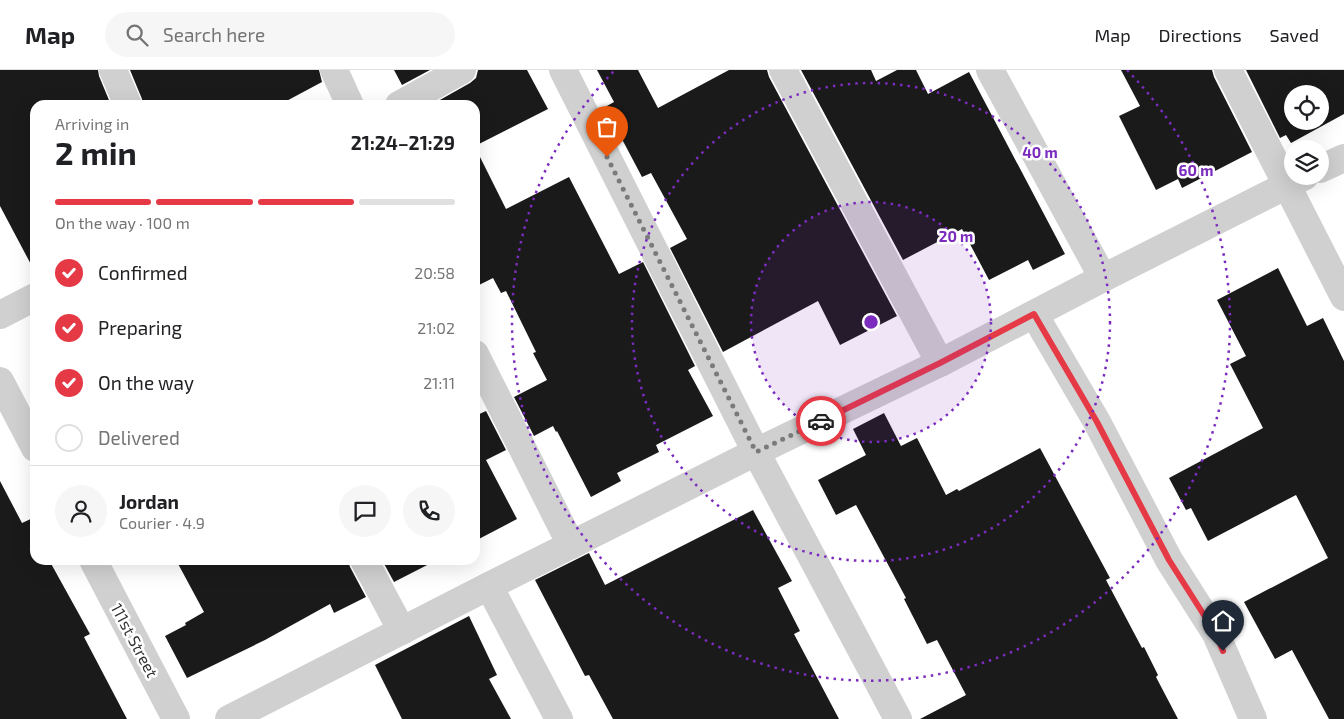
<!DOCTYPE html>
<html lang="en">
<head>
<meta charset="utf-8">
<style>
	body { margin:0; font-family:"Exo 2",sans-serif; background:#f6f6f6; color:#202124; height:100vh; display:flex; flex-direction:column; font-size:19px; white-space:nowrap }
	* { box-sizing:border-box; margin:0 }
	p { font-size:16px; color:#757577 }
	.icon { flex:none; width:28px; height:28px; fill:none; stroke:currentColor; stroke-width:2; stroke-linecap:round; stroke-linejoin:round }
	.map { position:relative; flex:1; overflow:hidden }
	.panel { position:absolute; left:30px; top:30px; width:450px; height:465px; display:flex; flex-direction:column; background:#fff; border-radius:15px; box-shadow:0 5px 20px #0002 }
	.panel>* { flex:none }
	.tools { position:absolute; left:1284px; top:15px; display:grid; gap:10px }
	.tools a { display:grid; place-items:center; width:45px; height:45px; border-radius:50%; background:#fff; box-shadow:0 5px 20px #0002; font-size:25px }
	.pin { position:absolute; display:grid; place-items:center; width:42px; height:42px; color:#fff; margin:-51px -21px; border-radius:50% 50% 50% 0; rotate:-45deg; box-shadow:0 0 5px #0007 }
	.pin .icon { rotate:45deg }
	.courier { position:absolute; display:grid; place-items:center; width:50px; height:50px; margin:-25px; border:4px solid #e63946; border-radius:50%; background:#fff; color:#222; box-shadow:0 1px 6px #0007 }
	.headline em { font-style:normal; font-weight:700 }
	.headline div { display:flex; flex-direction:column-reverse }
	.headline { display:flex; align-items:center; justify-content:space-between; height:85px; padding:0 25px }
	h1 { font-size:32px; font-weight:700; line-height:38px }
	.bar { display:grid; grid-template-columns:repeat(4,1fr); gap:8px 5px; align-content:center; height:60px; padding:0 25px }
	.bar i { height:6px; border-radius:4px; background:#e0e0e0 }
	.bar .current { background:#e63946 }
	.bar p { grid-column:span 4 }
	.line { display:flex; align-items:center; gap:12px; padding:0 25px; border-top:1px solid #e0e0e0 }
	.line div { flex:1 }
	.round { display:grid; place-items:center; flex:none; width:52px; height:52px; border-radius:26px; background:#f6f6f6 }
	ol { padding:0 25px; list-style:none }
	li { display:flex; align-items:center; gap:15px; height:55px }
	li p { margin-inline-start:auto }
	li .icon { padding:5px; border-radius:50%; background:#e63946; color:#fff; stroke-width:4 }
	li:last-child { color:#757577 }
	li i { width:28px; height:28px; border:2px solid #e0e0e0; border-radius:50% }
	header { display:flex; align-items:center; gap:30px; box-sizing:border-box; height:70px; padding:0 25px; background:#fff; border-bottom:1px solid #e0e0e0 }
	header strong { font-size:24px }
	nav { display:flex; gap:28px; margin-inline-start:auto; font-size:18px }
	.search { width:350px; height:45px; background:#f6f6f6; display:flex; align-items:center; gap:12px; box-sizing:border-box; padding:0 18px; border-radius:28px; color:#757577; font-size:19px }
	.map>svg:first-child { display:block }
	.building { fill:#1a1a1a; fill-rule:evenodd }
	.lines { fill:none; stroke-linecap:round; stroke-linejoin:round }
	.street { stroke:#d0d0d0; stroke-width:28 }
	.done { stroke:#7a7a7a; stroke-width:5; stroke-dasharray:0 9 }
	.route { stroke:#e63946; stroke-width:6 }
	.ring { fill:none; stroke:#7b2cbf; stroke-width:2.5; stroke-dasharray:2.5 5 }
	.labels { text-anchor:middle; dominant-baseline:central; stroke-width:5; stroke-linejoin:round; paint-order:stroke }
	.street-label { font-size:16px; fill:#333; stroke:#fff }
	.centre { fill:#7b2cbf; stroke:#fff; stroke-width:2.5 }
	.ring-label { font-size:15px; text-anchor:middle; font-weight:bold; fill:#7b2cbf; stroke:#fff; stroke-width:5; stroke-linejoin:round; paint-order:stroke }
</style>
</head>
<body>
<header>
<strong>Map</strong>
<div class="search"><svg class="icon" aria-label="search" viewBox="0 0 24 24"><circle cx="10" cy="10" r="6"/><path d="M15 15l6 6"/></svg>Search here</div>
<nav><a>Map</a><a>Directions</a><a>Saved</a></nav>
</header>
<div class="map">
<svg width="1344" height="649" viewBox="0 0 1344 649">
	<rect width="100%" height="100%" fill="#fff"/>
	<!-- building -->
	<g class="building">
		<path d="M0,0h98l1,6 12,29h-76v167l-35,-66z"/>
		<path d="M130,0h189l3,12 -43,23h-136l-1,-6z"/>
		<path d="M394,0h36l-28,15z"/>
		<path d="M478,0h49l21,39 -73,37v-41h-44l39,-22 6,-5z"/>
		<path d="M597,0h41l20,38 71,-38h38l2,7 128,239 -57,29 -22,-44 -95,51 -53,-104 17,-9 -36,-66 -9,4 -37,-70 9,-5z"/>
		<path d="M801,0h70l5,11 21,-11h19l12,24 41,-22 96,182 -32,16 -5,-10 -39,20 -27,-51 -59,31z"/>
		<path d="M1121,0h91l2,7 38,75 -70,36 -4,-9 -22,11 -37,-74 21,-10z"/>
		<path d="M1246,0h98v44l-53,29 -5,-8 -6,3zM1292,24h28v27h-28z"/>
		<path d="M475,77l31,62 63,-32 50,97 24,-12 52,104 -7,4 25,46 -57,29 3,7 -42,21 4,8 -30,16 -34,-66 -1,1 -3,-6 -19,10 -20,-39 33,-17 -14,-27 3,-1 -30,-61 -5,2 -8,-15 -18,9z"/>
		<path d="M1278,198l29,58 16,-8 21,43v358h-15l-37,-69 -17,9 -31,-57 84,-44 -32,-63 -88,46 -17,-33 -5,2 -17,-32 94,-50 -33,-64 16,-8 -29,-56z"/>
		<path d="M486,341l20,39 -20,10 31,59 -42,22v-125z"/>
		<path d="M884,343l17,33 16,-8 29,57 11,-6 2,2 81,-43 70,130 -4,2 36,68 2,-1 14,28 -2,2 22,42h-258l46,-24 -29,-55 -10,4 -23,-45 2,-1 -50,-93 -20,10 -18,-35 48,-25 -13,-26z"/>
		<path d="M0,411l22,42 13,-6v43h14l41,74 -6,3 43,82h-127z"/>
		<path d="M753,440l39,71 -14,7 22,43 -6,3 45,85h-226l-24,-44 -4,1 -50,-96 54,-27 16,32z"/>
		<path d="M176,490h172l2,7 16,30 -32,16 -4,-9 -65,36 -78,38 -22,-42 21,-11 -1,-2 19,-11z"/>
		<path d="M382,490h55l-43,22z"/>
		<path d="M469,546l28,59 -8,4 22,40h-109l-27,-54z"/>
	</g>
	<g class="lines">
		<!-- street -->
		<g class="street">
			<path d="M113,0l15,35"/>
			<path d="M334,0l16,35"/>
			<path d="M563,0l193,382 142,267"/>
			<path d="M783,0l157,293"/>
			<path d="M990,0l113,208"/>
			<path d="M1228,0l116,227"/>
			<path d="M399,35l63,-35"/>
			<path d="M1320,99l24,-11"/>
			<path d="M1034,244l63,108 72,138 47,74 37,85"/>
			<path d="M0,245l35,-18"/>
			<path d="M475,284l96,191"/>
			<path d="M0,311l35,67"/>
			<path d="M93,490l83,159"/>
			<path d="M364,490l38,71"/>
			<path d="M489,516l70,133"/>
			<path d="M229,649l260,-133 267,-134 184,-89 163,-85 202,-102"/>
		</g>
	</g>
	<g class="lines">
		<!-- done -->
		<path class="done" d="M607,87l149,295 65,-31"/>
		<!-- route -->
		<path class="route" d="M821,351l119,-58 94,-49 63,108 72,138 47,74 7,17"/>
	</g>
	<!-- distance rings -->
	<circle cx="871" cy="252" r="120" fill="#7b2cbf" fill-opacity=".12"/>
	<g class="ring">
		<circle cx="871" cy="252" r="120"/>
		<circle cx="871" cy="252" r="239"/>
		<path d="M1127 0A359 359 0 1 1 615 0"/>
	</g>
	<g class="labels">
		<!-- street labels -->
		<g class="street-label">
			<text transform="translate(135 570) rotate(62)">111st Street</text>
		</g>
	</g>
	<circle cx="871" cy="252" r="8" class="centre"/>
	<g class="ring-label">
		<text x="1040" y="88">40 m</text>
		<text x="1196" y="106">60 m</text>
		<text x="956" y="172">20 m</text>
	</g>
</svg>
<div class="tools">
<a><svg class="icon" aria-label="locate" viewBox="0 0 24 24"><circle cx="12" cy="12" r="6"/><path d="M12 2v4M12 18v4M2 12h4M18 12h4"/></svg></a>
<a><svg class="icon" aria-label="layers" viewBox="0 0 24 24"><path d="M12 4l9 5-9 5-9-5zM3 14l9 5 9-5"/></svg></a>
</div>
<div class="pin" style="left:607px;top:87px;background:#ea580c"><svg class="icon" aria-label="bag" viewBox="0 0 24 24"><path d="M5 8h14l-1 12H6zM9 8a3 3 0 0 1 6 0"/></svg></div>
<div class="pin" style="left:1223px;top:581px;background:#1f2937"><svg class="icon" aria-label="home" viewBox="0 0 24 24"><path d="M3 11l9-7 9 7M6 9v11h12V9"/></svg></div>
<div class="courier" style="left:821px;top:351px"><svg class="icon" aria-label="car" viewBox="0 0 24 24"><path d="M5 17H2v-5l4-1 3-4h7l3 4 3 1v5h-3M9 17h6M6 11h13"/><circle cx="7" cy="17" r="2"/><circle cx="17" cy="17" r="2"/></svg></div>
<section class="panel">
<div class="headline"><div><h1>2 min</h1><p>Arriving in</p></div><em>21:24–21:29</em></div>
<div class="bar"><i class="current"></i><i class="current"></i><i class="current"></i><i></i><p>On the way · 100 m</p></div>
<ol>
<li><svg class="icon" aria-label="check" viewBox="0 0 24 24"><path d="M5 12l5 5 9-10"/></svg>Confirmed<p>20:58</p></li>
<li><svg class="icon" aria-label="check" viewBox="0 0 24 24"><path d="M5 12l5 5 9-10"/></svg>Preparing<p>21:02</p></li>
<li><svg class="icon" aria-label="check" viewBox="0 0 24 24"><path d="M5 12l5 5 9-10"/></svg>On the way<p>21:11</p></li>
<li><i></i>Delivered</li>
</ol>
<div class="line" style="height:90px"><a class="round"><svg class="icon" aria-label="person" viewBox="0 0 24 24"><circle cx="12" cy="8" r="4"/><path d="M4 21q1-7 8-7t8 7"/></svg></a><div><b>Jordan</b><p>Courier · 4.9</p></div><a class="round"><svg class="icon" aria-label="chat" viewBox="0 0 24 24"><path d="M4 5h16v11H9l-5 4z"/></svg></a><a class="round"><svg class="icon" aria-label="phone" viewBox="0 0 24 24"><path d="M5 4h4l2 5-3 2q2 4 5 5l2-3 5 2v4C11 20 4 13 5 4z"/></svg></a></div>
</section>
</div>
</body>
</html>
